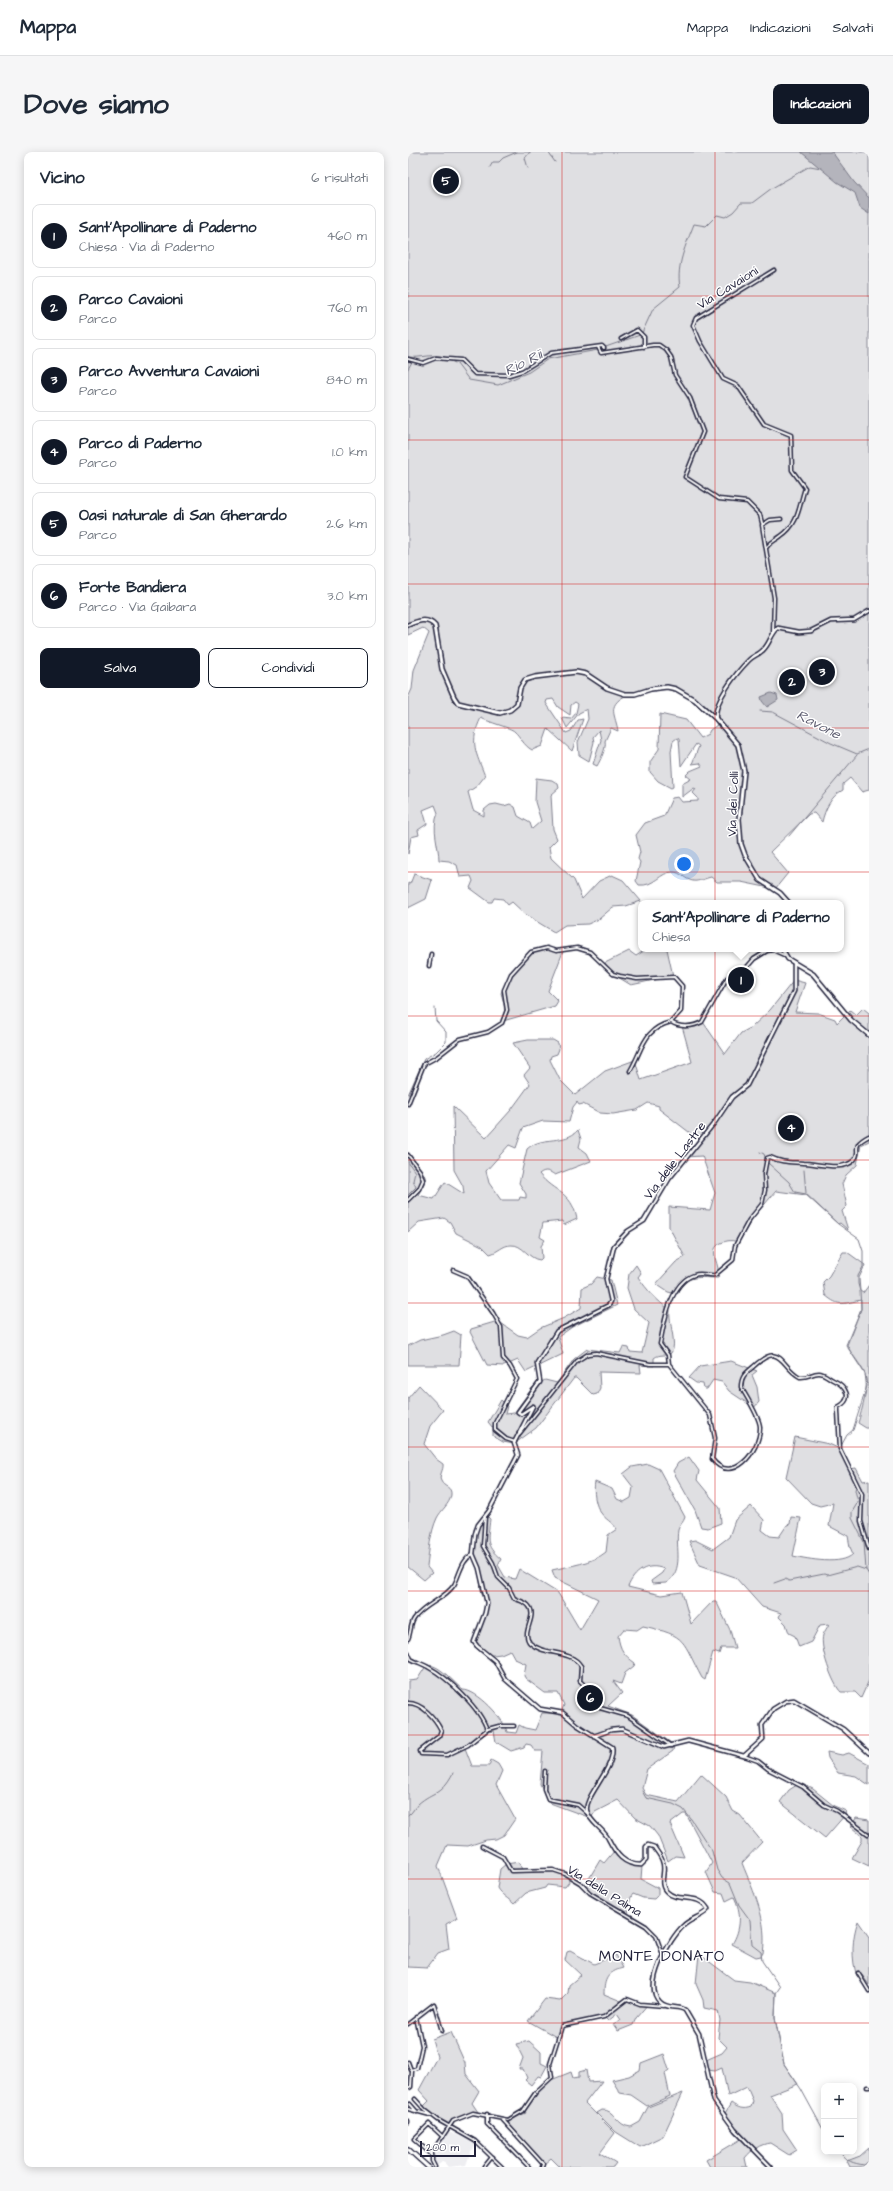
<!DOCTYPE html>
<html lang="it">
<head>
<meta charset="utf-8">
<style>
  :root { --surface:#fff; --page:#f6f6f7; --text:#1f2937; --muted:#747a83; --line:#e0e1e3; --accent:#111827 }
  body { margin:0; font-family:"Architects Daughter",sans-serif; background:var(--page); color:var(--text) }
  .controls { position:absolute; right:12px; bottom:12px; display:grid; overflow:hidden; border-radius:8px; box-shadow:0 2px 10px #0003 }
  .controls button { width:36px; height:36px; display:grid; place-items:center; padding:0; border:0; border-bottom:1px solid var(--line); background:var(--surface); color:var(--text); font:20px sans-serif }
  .scale { position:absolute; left:12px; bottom:10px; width:56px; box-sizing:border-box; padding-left:4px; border:2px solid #22223b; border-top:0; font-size:11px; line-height:14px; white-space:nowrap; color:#22223b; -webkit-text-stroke:3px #fff; paint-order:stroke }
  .you { position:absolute; left:276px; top:712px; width:14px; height:14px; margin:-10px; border:3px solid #fff; border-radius:50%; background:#1a73e8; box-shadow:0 0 0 6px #1a73e833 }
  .badge { display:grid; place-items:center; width:26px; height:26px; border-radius:50%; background:var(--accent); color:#fff; font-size:13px; font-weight:700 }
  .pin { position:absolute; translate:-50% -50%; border:2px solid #fff; box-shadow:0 1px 4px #0006 }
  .popup { position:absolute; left:230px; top:748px; width:206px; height:52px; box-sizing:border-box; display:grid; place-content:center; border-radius:8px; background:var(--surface); filter:drop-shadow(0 1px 3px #0005); font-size:13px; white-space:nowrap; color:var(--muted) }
  .popup b { font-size:15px; color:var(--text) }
  .popup::after { content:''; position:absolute; left:50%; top:100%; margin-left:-8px; border:8px solid transparent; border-top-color:var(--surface) }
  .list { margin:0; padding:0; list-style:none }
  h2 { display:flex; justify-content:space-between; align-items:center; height:52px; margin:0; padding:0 16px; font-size:17px }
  h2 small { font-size:13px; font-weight:400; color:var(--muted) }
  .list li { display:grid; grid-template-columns:26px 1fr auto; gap:12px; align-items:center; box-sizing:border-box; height:64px; margin:0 8px 8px; padding:0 8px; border:1px solid var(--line); border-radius:8px }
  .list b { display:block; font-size:15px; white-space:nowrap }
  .list p { margin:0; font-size:13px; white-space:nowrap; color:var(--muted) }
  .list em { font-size:13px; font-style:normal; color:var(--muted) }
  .actions { display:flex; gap:8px; padding:12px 16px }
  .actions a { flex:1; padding:9px 0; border:1px solid var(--accent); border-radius:8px; text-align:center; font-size:14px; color:var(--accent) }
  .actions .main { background:var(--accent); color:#fff }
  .map { position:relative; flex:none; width:461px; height:2015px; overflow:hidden; border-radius:8px }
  header { display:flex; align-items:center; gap:24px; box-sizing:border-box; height:56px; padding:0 20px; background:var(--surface); border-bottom:1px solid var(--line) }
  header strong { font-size:19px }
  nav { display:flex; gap:22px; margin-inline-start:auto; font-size:14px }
  .intro { display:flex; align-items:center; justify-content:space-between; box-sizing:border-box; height:96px; padding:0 24px }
  h1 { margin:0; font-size:28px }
  .button { padding:10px 18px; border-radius:8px; background:var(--accent); color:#fff; font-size:14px; font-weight:700 }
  main { display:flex; gap:24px; padding:0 24px }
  aside { flex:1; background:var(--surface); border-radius:8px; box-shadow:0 2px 10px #0003 }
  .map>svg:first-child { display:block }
</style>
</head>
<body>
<header>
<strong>Mappa</strong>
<nav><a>Mappa</a><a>Indicazioni</a><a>Salvati</a></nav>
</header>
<div class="intro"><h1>Dove siamo</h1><a class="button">Indicazioni</a></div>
<main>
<aside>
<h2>Vicino<small>6 risultati</small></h2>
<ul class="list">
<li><span class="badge">1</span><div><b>Sant'Apollinare di Paderno</b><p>Chiesa · Via di Paderno</p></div><em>460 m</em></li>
<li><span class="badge">2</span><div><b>Parco Cavaioni</b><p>Parco</p></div><em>760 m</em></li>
<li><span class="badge">3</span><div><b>Parco Avventura Cavaioni</b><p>Parco</p></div><em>840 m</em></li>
<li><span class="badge">4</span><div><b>Parco di Paderno</b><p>Parco</p></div><em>1.0 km</em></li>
<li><span class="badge">5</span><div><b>Oasi naturale di San Gherardo</b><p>Parco</p></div><em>2.6 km</em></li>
<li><span class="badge">6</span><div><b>Forte Bandiera</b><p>Parco · Via Gaibara</p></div><em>3.0 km</em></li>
</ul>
<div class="actions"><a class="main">Salva</a><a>Condividi</a></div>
</aside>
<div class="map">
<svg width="461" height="2015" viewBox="0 0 461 2015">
  <rect width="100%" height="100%" fill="#fff"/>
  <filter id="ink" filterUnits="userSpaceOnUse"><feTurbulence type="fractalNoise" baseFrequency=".025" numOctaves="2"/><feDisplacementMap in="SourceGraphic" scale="8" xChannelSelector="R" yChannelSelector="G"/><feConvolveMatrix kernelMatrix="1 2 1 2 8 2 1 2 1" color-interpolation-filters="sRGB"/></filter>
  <g filter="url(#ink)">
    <!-- built -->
    <path fill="#eeeef1" d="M43,1980L69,1993L63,1999L58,2013L40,2015L35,2009L29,2014L26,2009V1999L39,1981Z"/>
    <!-- green -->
    <path fill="#dfdfe2" stroke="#80808e" d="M0,0H461V638L454,640L442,626L435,632V638C423,644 417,657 414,670L406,661L401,662L362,700L380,721L367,737L333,730H309L303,725C298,726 290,730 285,729C277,728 273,720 265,720C252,720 246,735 231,733L228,729L232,710L230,707L232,700L228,683L237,671L256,664L264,646L270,645L274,650L290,649V646L285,641L288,637L286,636L274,645V632L283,627L278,623L282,619L294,614L292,611L284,612L291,594L288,592L273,614L271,587L269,586L265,589L263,599L265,635L263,636L250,629L242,620V610L251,597L252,562L278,568L292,586L300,582L302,578L309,573C302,557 275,533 257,534C243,534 230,543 217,541C206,540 195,533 185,529L195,536L217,544C198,554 208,564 210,579L203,576L197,589C199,595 192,609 189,614L185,612L193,588L191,578L185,585L186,590L181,609L171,603L170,590L180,567L179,557L171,561L159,576L154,566L163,567L168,561L170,552L167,550L163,553L162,563L150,555L145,547L139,548L138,551L158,581L163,579L170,568L175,567L164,599L140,577L134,594L124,598C115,593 113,585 106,579C103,576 80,570 73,566C61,590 68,601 77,624L69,634L60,640L65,658L76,664V658L82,653L88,652L96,654L102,652L107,655L110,664L122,671L124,677L133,669L127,650L128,626L144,628L150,632L151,636L143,643L145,677L149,687L141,695L143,706L166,728L174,747L191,729L204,723L215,728L233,749L218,754L205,755L191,767L180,772L157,773L146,780L118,763L104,750L100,753L95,747L86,746L84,750H81L62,736L65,729L63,724L52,725L49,713L41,709L31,708C31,694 23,677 30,661L27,653L15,658L19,672L10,678L11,683L3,685L0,702V546L4,537L6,518L21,481L15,476L0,483Z
      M6,722L24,728L18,747L0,756V731L2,732Z
      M139,795L149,798L156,797L140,839L150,849L147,854L95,869C98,859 96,851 93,841L103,820L122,800Z
      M239,797H259L265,824L223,833L200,819L201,817L197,811L221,799L228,804Z
      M386,828L397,831L387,860L410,861L427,867L429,871L442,858L448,863L455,856L461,861V989L453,993L449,1013L438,1023L434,1032L439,1054L434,1059L440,1078L432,1071L430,1072L398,1043L368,1039L345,1066L331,1090C324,1088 320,1088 313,1091C298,1098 314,1114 310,1126C292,1126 278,1121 269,1142L260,1140L248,1132L268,1110L277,1105L261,1075V1055L302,1058L307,1041L294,1004L277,1005L290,987L251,957V954L240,951L229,958L205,962L192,961L175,952L171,953L169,950L165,955L161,970L135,969L115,976L108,996L101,993L78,1019L81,1031L93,1048H111L112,1045L118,1046V1042L111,1031L119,997C134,983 157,993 170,978L173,987L171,995L179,1001L183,1009L147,1023C141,1019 137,1017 131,1022C147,1042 163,1038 169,1067L156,1073L154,1069L135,1071L132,1085L137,1088L133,1094L134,1106L132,1108C120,1107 115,1092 103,1093C95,1093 90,1100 82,1102L74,1094L48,1081L42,1070L36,1066L11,1070L0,1080V1001L16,1022L18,1028L10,1043L26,1047L37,1030L56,1042L55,1034L46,1018L45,954L78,986L103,958L122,932L116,923L122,916L105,891L120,888H145L150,891L151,897L149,902L143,904L142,908L152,928L167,943L197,919L227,908L233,928L284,910L274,874H282L295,870L317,902L333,881L344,875L362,858Z
      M435,1100H439L457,1113L451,1126L452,1139L455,1141L461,1133V1276H458L450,1271C454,1257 461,1236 457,1222C453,1212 444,1204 439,1193L453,1157V1148C436,1151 432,1156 417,1143L415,1130L421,1124Z
      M228,1113L233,1121L230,1125C239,1138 249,1149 262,1158C260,1169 270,1194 263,1201C259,1205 252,1201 246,1206V1214L232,1213L233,1221L191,1220L192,1236L189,1242L185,1243L168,1226H166L128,1276L106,1292L95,1290L85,1284V1276L80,1270L93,1248L99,1254L97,1262L106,1261L124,1236L137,1228L149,1231L166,1207L179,1197L212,1201L215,1195L221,1196L222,1200L234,1201L241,1171L226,1157L219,1136L221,1122Z
      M189,1125L203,1128L209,1153L164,1175L150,1185L155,1202L118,1220L110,1208L96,1214L79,1213L62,1180L63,1177L90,1169L110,1183L119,1185L132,1176L156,1166L173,1156L174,1136L183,1132Z
      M46,1179L53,1183L51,1213H0V1194L12,1188L35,1183Z
      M323,1209L349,1219L344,1223L349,1235L351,1250L344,1258L342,1253L321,1239L314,1230L305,1228L299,1237H296L295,1232L288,1231L281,1226L292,1214Z
      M11,1233L35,1258L22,1274L16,1292L28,1307L35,1312C36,1318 30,1324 33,1329C36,1336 44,1334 43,1343C42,1352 33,1358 29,1366C22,1381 21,1400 19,1415L24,1421L16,1428L0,1415V1246Z
      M387,1285L421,1292L434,1298L442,1317L448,1316L455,1329L461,1328V1528L453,1546L447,1540H433C425,1533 411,1495 415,1483C416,1480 419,1476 421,1472L412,1473L403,1490L391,1495L387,1484L381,1481L378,1472L371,1465L373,1461L354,1455L327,1425L292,1413L281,1389L287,1388L305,1397L321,1385L327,1368L343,1354L356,1368L354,1378L362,1384L371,1385L379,1373L382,1372L383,1365L393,1366L385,1404C400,1407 434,1414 445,1402L442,1395L440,1384L421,1374L425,1351L412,1354L403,1351L378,1325Z
      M281,1305L291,1319L289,1328L312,1356L313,1371L300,1376L293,1375L287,1358L265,1319L270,1311Z
      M240,1312L251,1317L277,1365C276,1370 271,1373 270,1378C267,1396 277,1418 258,1431L244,1432L243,1429L254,1421L256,1417C239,1410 226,1420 220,1435L253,1443L274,1440L283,1472L305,1449H308L322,1478L327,1496H313L311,1502L305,1500L297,1528L294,1526C273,1488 281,1484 235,1474L229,1478L216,1477L210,1484C212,1498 216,1503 227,1511L226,1514L217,1521L213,1532L205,1529L214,1541L200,1554L224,1563L266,1593L265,1599L239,1617L234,1636L238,1643L270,1650L293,1622L318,1645L325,1659L332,1663L354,1690L334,1711C346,1741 360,1768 355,1801L353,1804L348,1805L324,1792C333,1778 334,1760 326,1745L318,1749L315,1741L307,1740L298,1720L304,1711L278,1662H275L262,1672L276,1705L267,1704L260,1709L250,1684L242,1674L227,1666L210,1648L187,1660L183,1666L142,1651L132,1632L135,1599H127L123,1593L118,1592L116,1595L103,1599L88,1590L86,1579L80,1580L57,1596L64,1614H81L83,1608L90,1612L94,1619L88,1633L107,1667L96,1683L88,1687L78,1688L60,1694L39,1693L30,1714L49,1766L38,1772L41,1797L30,1801L19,1816L0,1815V1529L9,1528L18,1514C29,1509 47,1532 55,1538C69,1538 96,1566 99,1580L108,1581L111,1573L117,1576L127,1578L134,1561H153L156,1553L150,1541H137L118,1527L116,1524L118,1512L107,1507L102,1498L93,1502L77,1504L68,1496L66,1491L79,1456L73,1438L71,1418L64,1400L66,1377L73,1366L79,1364L82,1367C80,1387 76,1393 93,1407L90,1413L97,1425L107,1427L111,1417L150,1441L172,1478L190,1447L147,1426L144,1418C161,1414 185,1411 198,1400L200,1383L209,1377C203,1369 198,1368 193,1361C187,1354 185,1338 187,1330L204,1337L209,1347L216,1350L223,1346L225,1335L215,1322L224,1315Z
      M419,1600L434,1603L441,1601L461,1612V1633L448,1624L430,1621L420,1606Z
      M392,1631L405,1637L426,1654L438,1659L437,1663L417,1686L372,1650L381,1638Z
      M448,1666L461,1668V1714L444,1706L454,1689V1684L443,1675Z
      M207,1698C213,1706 223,1713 234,1714L233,1727L250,1736V1743L246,1747L235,1746L225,1742C221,1746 221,1757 220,1763L183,1741L176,1735L192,1708L196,1711Z
      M111,1710L114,1718L148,1717L159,1720L161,1730L157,1735L139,1733L137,1736L118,1741L106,1752C101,1747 92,1742 89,1736L92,1717L98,1712Z
      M450,1769L461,1785V1833L454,1823L449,1824C443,1808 444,1785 450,1769Z
      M162,1799L186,1812L208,1803L215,1816C199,1820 196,1828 196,1842L213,1849L207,1855L219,1847L229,1851H241L228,1866L225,1873L210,1879L205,1872L213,1868L209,1862L200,1869L196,1865L154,1875L150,1886L120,1869L137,1847L152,1849L160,1841L161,1833L173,1823L157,1808L159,1800Z
      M291,1802L326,1828L342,1830L368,1841L367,1866L376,1912L390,1932L362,1943L374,1961L375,1977L389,1998L381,2003L362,1991C353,1992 343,1998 337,2006L339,2015H302L298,2008L335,1986L316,1963L323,1951C330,1956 335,1958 343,1955L345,1949L339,1935L320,1944L314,1916L307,1919L300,1918L298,1908L314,1901L319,1895L310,1886L312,1868L310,1859L296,1856L295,1848L288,1832Z
      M43,1880L57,1911L58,1922L71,1939L64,1951L70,1960L50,1966L38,1974L15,1955L21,1949L11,1938L29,1905L24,1887Z
      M121,1889L133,1900V1911L139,1914L133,1925L130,1924L123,1933L117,1928L119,1926L115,1917H111L115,1906L108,1892Z
      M256,1902L261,1918L257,1921L262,1944L239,1954L223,1943L212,1941L204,1928L221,1924L232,1918L233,1911Z
      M178,1918L180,1930L194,1929L177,1951L207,1981L192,2001L208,2011L205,2015H152L143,2006L136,2012L98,1972L99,1969L118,1961L117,1959L127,1942L136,1933L143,1928L163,1920L165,1926L171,1925V1920Z
      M275,1941L255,1984L232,1995L208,1980L189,1961L194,1958C207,1957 208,1974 223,1975L232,1970L240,1955Z
      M461,1996V2015H442L439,2009L452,2004Z"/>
    <!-- water -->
    <path fill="#b4b4bc" stroke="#7a7a88" d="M393,0H424L446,30L461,46V62L452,56L447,41L429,30Z
      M363,541L369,543L370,548L359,555L354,549L353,545Z"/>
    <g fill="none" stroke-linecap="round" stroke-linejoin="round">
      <!-- stream -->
      <path stroke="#7a7a88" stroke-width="1" d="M140,0L147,10
        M82,15L85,10H91L95,6L109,0
        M120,16L117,6L122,0
        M234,181L245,157L272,135C268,113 278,93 286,72L298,74L309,63L317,65L325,60L333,51H344L364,36L402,14L413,16
        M192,197L232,183
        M0,205C13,207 27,200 39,206
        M41,208L49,212L61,228L90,233L121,220L140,207L190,198
        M0,217L4,210
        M352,559L365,560L423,591L449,602L461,597
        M381,684L449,603
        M0,943L16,907L28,900L38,890V880L28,869L27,856
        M352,1000L356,1002L358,1008
        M0,1010L7,1020L5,1029L8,1035L0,1043
        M360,1011L381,1030L387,1040L398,1042L430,1072L451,1087L455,1099V1115L450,1124V1132L452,1139L453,1157L438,1193L457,1222L459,1234L445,1278L439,1283L433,1294
        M396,1018L398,1041
        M448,1334L447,1338L450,1350L444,1360V1366L456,1390L458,1418L461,1423
        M366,1431L377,1427L381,1429L416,1422L419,1423L449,1415L458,1418
        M234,1639L238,1646L265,1652L275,1657L283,1667L304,1699L309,1718L314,1726L322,1731L331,1753L342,1768L344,1793L353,1800L354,1809L372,1835L368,1841L367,1866L376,1912L393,1937L416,1979
        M0,1664C5,1660 6,1656 10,1652C26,1638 33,1644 45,1621
        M433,2000C439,2010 445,2011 456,2013L461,2009"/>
      <defs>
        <path id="minor" d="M213,187L229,178L236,185V195
          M190,195L193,201L245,193H251L258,198L263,205L267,223L282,246L295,280L277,325L311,347L339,350L352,363L354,371
          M0,207L15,211L28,206L39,207
          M40,207L53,208L67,222L101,223L114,219L143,201L194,194L196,196
          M358,396C363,389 367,389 373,384C391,372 391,354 397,336L384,318L383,283L356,272L330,234L315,227L292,189L285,173L288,166L366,118
          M365,481L366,446L354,373L362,368L373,367
          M21,814L23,802
          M222,919C235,897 235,877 263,870
          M0,952L16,912L29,905L52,887L80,880L94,871L99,858L96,838L103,822L123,800L139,796L148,799L169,796L182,800L205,822L212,824L229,827L266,825L274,834L273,859L263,870C272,876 285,875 294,870L319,826L339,815L346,807L359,799L365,798L376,803
          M0,1003L12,1019L15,1028L11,1037L0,1048
          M45,1118L59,1124L85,1161L93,1175L95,1206L102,1214L109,1227L87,1271V1278L98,1287L107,1290
          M261,1212L302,1263L307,1286L304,1307C324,1334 352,1299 352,1276C353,1267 338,1244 333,1235C333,1224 338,1221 345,1215C374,1188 372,1215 392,1225C399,1226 404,1221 411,1221C416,1221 421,1226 425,1228C438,1234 446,1247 430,1255V1259L432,1297L454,1342L453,1369L461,1397
          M261,1212L260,1203L252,1192C256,1170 262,1131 286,1123C293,1120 300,1124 307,1123L325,1108L327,1094L341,1068L354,1052L357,1038L356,1022L359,1006L362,1005C374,1011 383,1010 395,1011C409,1011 435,1020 446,1008C455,998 440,995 461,984
          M112,1281L169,1209L180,1202L188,1201L242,1212H261
          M77,1365L75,1394L85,1411L90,1425L101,1436L106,1446C111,1449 116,1449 120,1453C131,1464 112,1480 122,1491C136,1504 162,1497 173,1514L172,1529L185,1541L192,1556L220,1564L263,1594
          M0,1487C3,1481 2,1473 6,1467C16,1452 36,1448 46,1433C52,1423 53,1408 65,1402
          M0,1500L3,1507C8,1510 15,1512 20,1515C39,1525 73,1557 79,1578
          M0,1551C14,1551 27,1566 33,1578L31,1584L12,1599L13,1602L39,1603L60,1593L80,1577L91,1574H106
          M336,1604L350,1609L360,1617L395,1635L416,1653L429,1659L460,1682
          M137,1619L136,1637L140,1647L170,1653L179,1661
          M74,1694L95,1705L103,1719L145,1718L157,1722L172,1731L182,1741L238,1774L248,1784L255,1803
          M450,1821L461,1839
          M0,1872L26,1852L34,1879
          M0,1910L3,1918L9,1916L14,1894L8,1865
          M459,1935H461
          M0,1937L3,1935L4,1919
          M7,1947L17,1958L30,1968L67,1989L94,2015
          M2,1952L9,1960
          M0,1957L22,1963
          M79,1962V1972L121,2015
          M94,1967L135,2012L134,2015
          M0,1970V1969
          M24,2003L6,1987L21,1972L35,1985
          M27,2015L24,2009V2000L45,1969L65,1961L100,1968L115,1959L128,1940L144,1925L142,1912L154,1874L196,1865L219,1847L232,1852L256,1854
          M76,2015L84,2005"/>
        <path id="tertiary" d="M308,567C305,550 329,520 341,508C345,504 352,502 356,497C362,491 363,482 370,476L391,480L403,479L423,469L446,468L461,459
          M186,1584L203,1578L214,1577L256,1595L280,1589L336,1604L355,1587L354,1573L365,1557L378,1549L386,1548L435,1577L461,1601
          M363,2015L327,1978L306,1949L291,1882L277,1858C269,1853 260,1858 252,1850C234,1833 261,1788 275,1774C281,1767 298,1763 300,1757C290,1740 270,1751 259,1740C250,1732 258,1721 255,1711C254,1705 249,1700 246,1695L240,1693L238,1695V1708L233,1713C216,1713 208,1702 201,1688C196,1677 182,1671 179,1659C175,1645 208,1616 204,1595L169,1573L155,1561L132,1557L97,1527L87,1509L69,1494L66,1490L77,1461L79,1451L71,1416L65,1402L67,1382L70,1373L81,1359L110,1303L106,1291L125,1254L113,1262L110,1260L132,1230L129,1211L149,1179L201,1153L203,1149L198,1127L206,1094L220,1079L236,1069L261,1027L307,970L324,945L339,933L386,839V811"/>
        <path id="secondary" d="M0,473C9,469 19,465 27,474L34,517L46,545L50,551L92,561L102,558L109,552L112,536L117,528L127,525L168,520L178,522L199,536L217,542H227L243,537L259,535L268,537L287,548L308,567L330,593L336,619L331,667L333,692L337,703L352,728L372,741L381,751
          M374,797L380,807L405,822L443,868L461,883"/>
        <path id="primary" d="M0,1997L20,2015"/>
      </defs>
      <!-- minor casing -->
      <use href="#minor" stroke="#22223b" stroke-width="5"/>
      <!-- tertiary casing -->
      <use href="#tertiary" stroke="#22223b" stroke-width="5.5"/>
      <!-- secondary casing -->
      <use href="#secondary" stroke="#22223b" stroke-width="6"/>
      <!-- primary casing -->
      <use href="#primary" stroke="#22223b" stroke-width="6"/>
      <!-- minor -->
      <use href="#minor" stroke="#fff" stroke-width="2"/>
      <!-- tertiary -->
      <use href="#tertiary" stroke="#fff" stroke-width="2.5"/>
      <!-- secondary -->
      <use href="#secondary" stroke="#fff" stroke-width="3"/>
      <!-- primary -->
      <use href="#primary" stroke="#fff" stroke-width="3.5"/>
    </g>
  </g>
  <!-- grid -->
  <path fill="none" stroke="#d62828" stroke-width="1" stroke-opacity="0.55" d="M154,0V2015M307,0V2015M0,144H461M0,288H461M0,432H461M0,576H461M0,720H461M0,864H461M0,1008H461M0,1151H461M0,1295H461M0,1439H461M0,1583H461M0,1727H461M0,1871H461"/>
  <g text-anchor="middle" stroke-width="3" stroke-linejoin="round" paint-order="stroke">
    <!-- street labels -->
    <g font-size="13" fill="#22223b" stroke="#fff">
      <text transform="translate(319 135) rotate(-32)" y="5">Via Cavaioni</text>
      <text transform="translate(324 652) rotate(-88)" y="5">Via dei Colli</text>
      <text transform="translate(266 1008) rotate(-53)" y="5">Via delle Lastre</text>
      <text transform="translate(197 1738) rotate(32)" y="5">Via della Palma</text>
    </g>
    <!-- water labels -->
    <g font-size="14" font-style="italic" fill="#5c5c6f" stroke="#fff">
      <text transform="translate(115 210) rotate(-27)" y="5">Rio Rii</text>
      <text transform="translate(411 572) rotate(27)" y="5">Ravone</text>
    </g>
    <!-- quarter labels -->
    <g font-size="15" letter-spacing="1" fill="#22223b" stroke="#fff">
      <text x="254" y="1809">MONTE DONATO</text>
    </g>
  </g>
</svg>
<div class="controls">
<button>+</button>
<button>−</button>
</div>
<div class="scale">200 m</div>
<div class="you"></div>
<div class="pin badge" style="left:333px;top:828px">1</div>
<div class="popup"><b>Sant'Apollinare di Paderno</b>Chiesa</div>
<div class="pin badge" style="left:384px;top:530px">2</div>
<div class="pin badge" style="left:414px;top:520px">3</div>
<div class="pin badge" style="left:383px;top:976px">4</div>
<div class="pin badge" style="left:38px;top:29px">5</div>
<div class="pin badge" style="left:182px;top:1546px">6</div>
</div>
</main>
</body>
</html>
